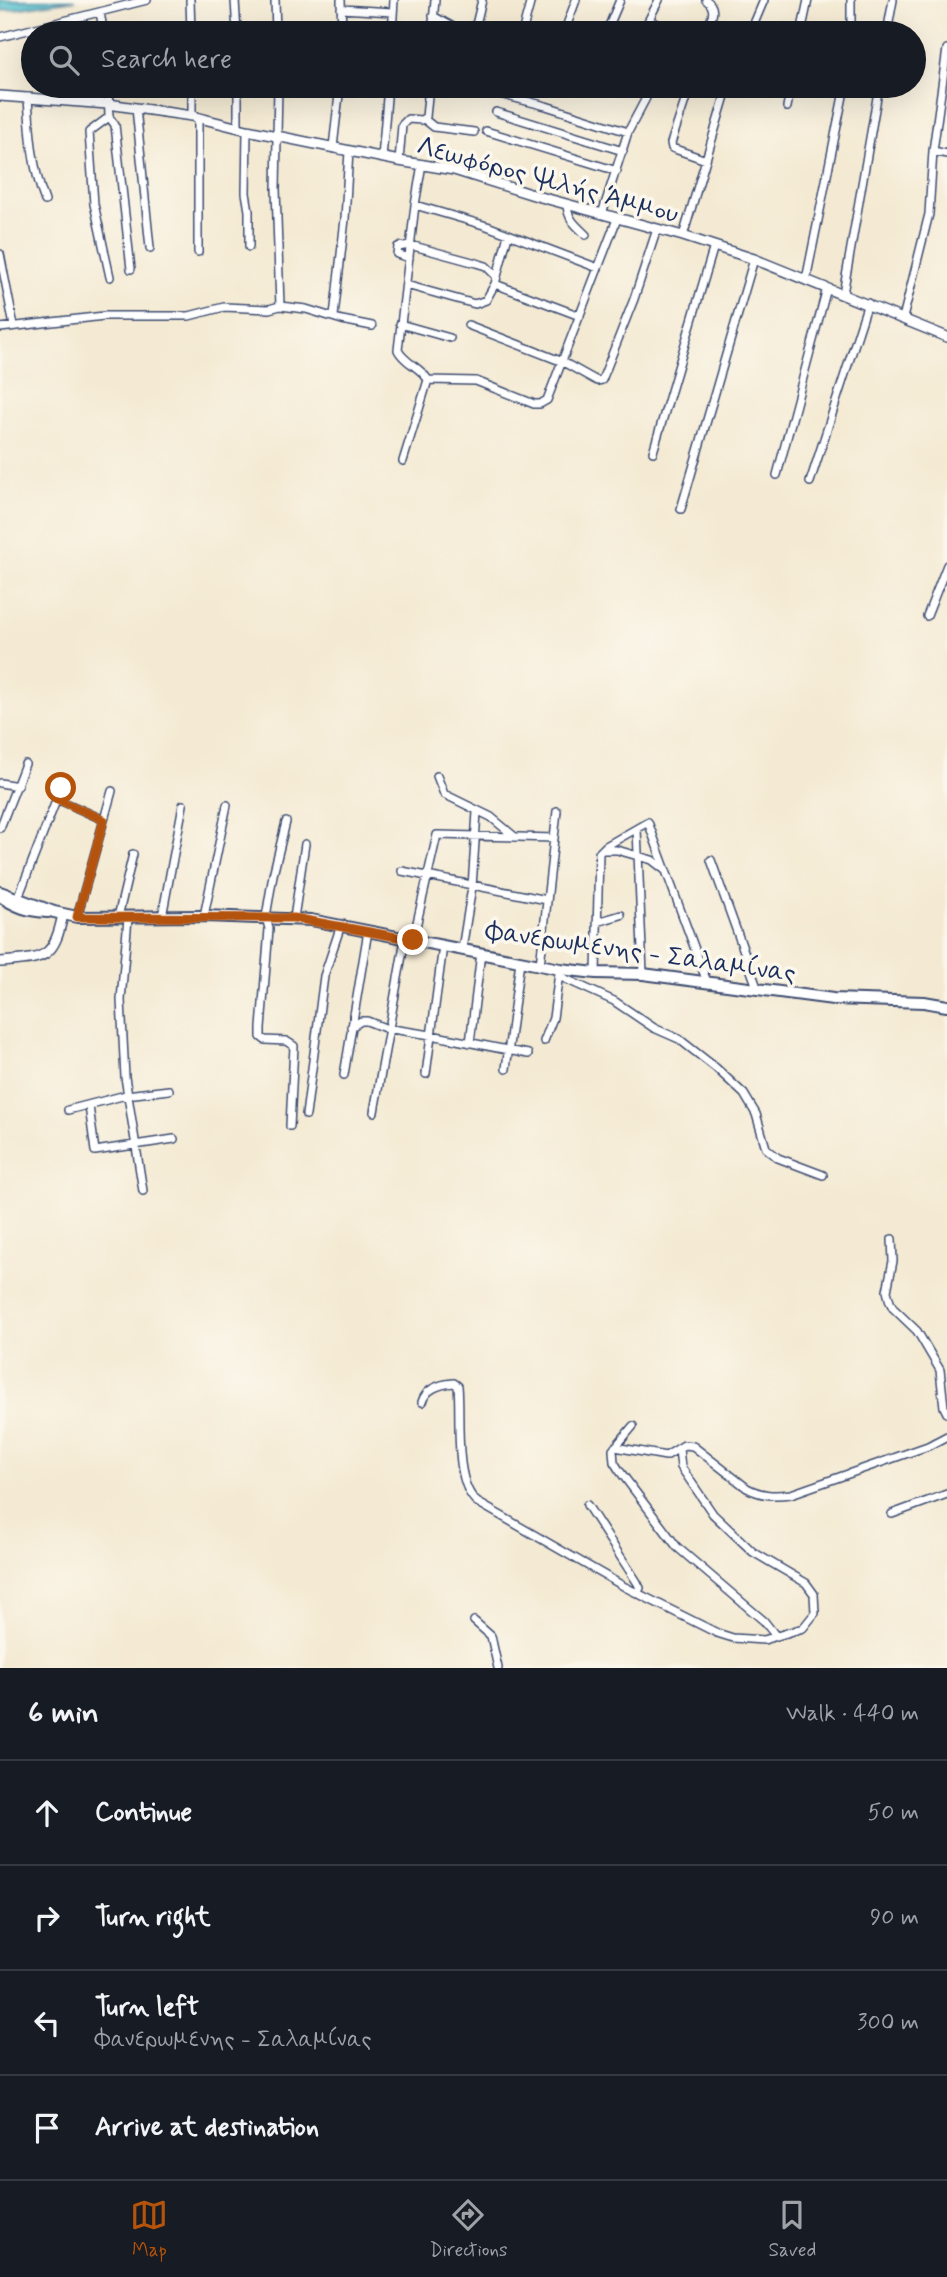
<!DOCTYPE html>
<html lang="en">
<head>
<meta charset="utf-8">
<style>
  :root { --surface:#171b24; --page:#242831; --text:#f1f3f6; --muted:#9ea1a6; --line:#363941; --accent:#b45309 }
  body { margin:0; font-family:Mynerve,sans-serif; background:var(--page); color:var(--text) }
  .stop { position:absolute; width:21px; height:21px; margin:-16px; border:5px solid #b45309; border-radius:50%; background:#fff }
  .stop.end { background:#b45309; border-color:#fff; box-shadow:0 2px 7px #0008 }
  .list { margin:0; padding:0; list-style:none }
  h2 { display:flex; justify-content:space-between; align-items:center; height:91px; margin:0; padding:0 28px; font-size:30px }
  h2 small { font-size:23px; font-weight:400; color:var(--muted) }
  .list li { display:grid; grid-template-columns:46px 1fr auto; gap:21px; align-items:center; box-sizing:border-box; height:105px; padding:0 28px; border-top:2px solid var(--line) }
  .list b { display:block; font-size:26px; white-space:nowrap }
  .list p { margin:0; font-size:23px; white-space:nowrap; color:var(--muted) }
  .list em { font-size:23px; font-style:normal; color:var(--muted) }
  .icon { flex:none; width:38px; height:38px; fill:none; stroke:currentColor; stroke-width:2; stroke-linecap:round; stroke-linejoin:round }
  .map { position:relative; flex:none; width:947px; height:1668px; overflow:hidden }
  .search { position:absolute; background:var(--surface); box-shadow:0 7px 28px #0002; left:21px; right:21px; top:21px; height:77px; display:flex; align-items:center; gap:18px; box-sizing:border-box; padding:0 24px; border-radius:38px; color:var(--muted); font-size:26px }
  .sheet { height:511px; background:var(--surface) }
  nav { display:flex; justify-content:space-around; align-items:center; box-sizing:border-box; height:98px; border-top:2px solid var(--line); background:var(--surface); font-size:19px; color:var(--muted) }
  nav a { display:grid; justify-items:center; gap:4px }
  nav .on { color:var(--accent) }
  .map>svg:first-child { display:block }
</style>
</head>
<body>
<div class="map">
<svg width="947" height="1668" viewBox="0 0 947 1668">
  <rect width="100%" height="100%" fill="#fbf7ec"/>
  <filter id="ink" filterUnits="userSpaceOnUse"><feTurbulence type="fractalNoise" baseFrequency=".0143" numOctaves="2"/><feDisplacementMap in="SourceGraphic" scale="14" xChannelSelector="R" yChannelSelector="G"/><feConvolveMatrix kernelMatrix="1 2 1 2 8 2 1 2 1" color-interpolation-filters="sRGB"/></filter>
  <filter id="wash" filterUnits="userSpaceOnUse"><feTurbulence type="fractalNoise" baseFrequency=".00686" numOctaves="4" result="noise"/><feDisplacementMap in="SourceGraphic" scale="28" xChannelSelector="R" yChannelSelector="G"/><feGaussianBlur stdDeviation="1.57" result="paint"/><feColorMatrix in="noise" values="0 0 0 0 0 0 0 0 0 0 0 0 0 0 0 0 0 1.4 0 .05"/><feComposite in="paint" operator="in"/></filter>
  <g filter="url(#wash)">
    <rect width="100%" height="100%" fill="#f4ead3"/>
    <!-- water -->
    <path fill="#54c0cd" stroke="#387896" stroke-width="2" d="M0,0H75L0,11Z"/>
  </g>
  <g filter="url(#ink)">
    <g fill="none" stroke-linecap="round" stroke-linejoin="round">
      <defs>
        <path id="minor" d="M190,0L191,33
          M235,0L237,33
          M275,0L276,33
          M341,0L342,33
          M341,9L393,12
          M100,13L104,33
          M433,16L464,33
          M649,20L677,33
          M392,33L394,0
          M432,33L435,0
          M474,33L482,0
          M522,33L531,0
          M564,33L576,0
          M606,33L620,0
          M642,33L659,0
          M705,33C710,21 719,9 706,0
          M750,33L764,0
          M801,33L808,0
          M851,33V0
          M887,33L893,0
          M0,37L147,0
          M108,86L109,117L89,132L94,204L110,277
          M192,86V116
          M278,86L276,189L280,306
          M469,86L546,106L628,132
          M690,86L671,143L672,148L706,160
          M28,97C30,132 32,168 45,201
          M787,107L791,86
          M136,108L150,248
          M496,112L623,151
          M109,117L115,125L131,269
          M198,117V252
          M424,119L434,127L474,132
          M238,128V86
          M247,130L246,193L249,211V247
          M486,131L617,171
          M333,147L340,86
          M933,151L947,154
          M382,158L388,86
          M399,161L402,125L408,119L421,120L426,117L429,86
          M415,205L487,226L598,268
          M567,205C568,220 576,225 586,235
          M602,214L628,132L646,98L643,91L632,86
          M683,236L728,86
          M0,254L14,326
          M409,258L397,254L398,247L410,245L476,263L486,266L496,276
          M806,280L845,86
          M495,284L580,316
          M406,285L475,304L486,300L495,284L508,235
          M843,294L879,86
          M334,316L345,219L349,151
          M903,318L929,214L933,151L947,49
          M400,324L450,338
          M468,325L563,362L597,381L602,380L634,299L657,229
          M0,328L104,316H189L224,307L269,309L280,306L306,309L342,320L372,326
          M428,380L476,381L534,404H540L547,400L617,219
          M653,452L714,246
          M403,461L428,380C421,367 404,363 398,350L415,205L422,164
          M777,475L827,288
          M810,482L868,303
          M681,509L754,259
          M927,616L947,565
          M437,776L444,794L491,817L515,837
          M0,783L18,786
          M57,799L104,820
          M286,822L273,875L266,917L269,929L261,1028V1037L265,1040L286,1041L294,1046L290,1126
          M0,828L25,764
          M637,829L643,974
          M602,850H617L652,860L665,870
          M711,860L758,990
          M402,871L547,900
          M18,898L61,788
          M204,916L227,805
          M77,917L112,791
          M118,917L133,854
          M162,917L183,805
          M128,918L121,1000L125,1077L143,1191
          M294,918L305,844
          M597,922L621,915
          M413,940L437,835L554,838
          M462,949L472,887L477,812
          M540,965L557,811
          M596,973L599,853L606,846L648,822L707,982
          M559,976L614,1001L654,1028L679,1039L716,1068L744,1094L756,1114L766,1148L778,1158L823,1175
          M351,1027L361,1021H367L385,1028L431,1035L528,1054
          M544,1041L553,1018L559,973
          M470,1043L481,953
          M506,1069L520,961
          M426,1074L443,946
          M344,1075L368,931
          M89,1106L95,1151L174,1139
          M68,1110L126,1095L169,1090
          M374,1112L405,939
          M306,1115L324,976L341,925
          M892,1239L893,1261L887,1291L890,1302L893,1308L917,1331L940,1370L944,1407L947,1413
          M422,1402C426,1389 440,1384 454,1383L458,1386C461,1416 453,1482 477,1502L625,1587L717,1633L733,1638L764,1640L803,1628L815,1613L814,1594L806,1583L753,1552L713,1514L681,1467L679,1449
          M633,1426L613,1450L614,1462L619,1470L677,1547L764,1621L775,1635
          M615,1447L666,1456L684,1445L693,1446L747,1488C762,1496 774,1496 791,1494L928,1446L947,1436
          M587,1505L637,1582L640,1588L637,1593
          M892,1514L947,1494
          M474,1621L491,1636L498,1668"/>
        <path id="tertiary" d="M0,96L108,104L192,116L247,130L399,161L454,170L537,196L683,236L754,259L947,337
          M0,962C43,958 54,961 63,914"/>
        <path id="secondary" d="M0,892L54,912L77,917L204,916L311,920L560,969L596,973L643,974L833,999L924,1002L947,1006
          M0,896C16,907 28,911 48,912"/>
      </defs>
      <!-- minor casing -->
      <use href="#minor" stroke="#3c4b70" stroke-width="10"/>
      <!-- tertiary casing -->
      <use href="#tertiary" stroke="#3c4b70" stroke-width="12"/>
      <!-- secondary casing -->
      <use href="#secondary" stroke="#3c4b70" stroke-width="14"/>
      <!-- minor -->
      <use href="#minor" stroke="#fff" stroke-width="7"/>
      <!-- tertiary -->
      <use href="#tertiary" stroke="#fff" stroke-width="9"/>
      <!-- secondary -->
      <use href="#secondary" stroke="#fff" stroke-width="10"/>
    </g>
  </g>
  <g fill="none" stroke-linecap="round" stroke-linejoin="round" filter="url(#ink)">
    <!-- route -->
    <path stroke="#b45309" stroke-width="9" d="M61,788L57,799L104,820L77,917L294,918L413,940"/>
  </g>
  <g text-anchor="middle" stroke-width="7" stroke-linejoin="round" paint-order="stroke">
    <!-- street labels -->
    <g font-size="26" fill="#1b2f5e" stroke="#fbf7ec">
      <text transform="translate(548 179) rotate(15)" y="9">Λεωφόρος Ψιλής Άμμου</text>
      <text transform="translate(641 951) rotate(8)" y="9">Φανερωμενης - Σαλαμίνας</text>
    </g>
  </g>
</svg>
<div class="stop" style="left:61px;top:788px"></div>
<div class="stop end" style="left:413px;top:940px"></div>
<div class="search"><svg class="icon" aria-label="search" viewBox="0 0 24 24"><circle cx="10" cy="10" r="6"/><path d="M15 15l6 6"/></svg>Search here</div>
</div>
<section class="sheet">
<h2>6 min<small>Walk · 440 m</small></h2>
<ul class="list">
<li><svg class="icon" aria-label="ahead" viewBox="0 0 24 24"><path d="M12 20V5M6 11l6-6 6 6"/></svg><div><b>Continue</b></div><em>50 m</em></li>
<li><svg class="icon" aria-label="right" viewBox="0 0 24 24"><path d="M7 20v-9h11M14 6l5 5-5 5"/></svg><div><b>Turn right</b></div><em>90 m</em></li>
<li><svg class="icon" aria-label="left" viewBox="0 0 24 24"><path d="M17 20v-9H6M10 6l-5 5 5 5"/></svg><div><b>Turn left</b><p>Φανερωμενης - Σαλαμίνας</p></div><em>300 m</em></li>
<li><svg class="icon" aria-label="arrive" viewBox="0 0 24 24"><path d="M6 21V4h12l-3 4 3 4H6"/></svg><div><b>Arrive at destination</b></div></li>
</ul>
</section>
<nav>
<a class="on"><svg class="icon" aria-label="map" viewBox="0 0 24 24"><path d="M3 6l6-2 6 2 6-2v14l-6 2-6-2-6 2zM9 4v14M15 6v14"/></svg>Map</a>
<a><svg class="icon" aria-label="directions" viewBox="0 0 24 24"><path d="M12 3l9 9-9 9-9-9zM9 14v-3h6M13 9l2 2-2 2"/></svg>Directions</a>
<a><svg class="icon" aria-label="saved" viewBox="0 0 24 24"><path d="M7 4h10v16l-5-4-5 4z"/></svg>Saved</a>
</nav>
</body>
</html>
